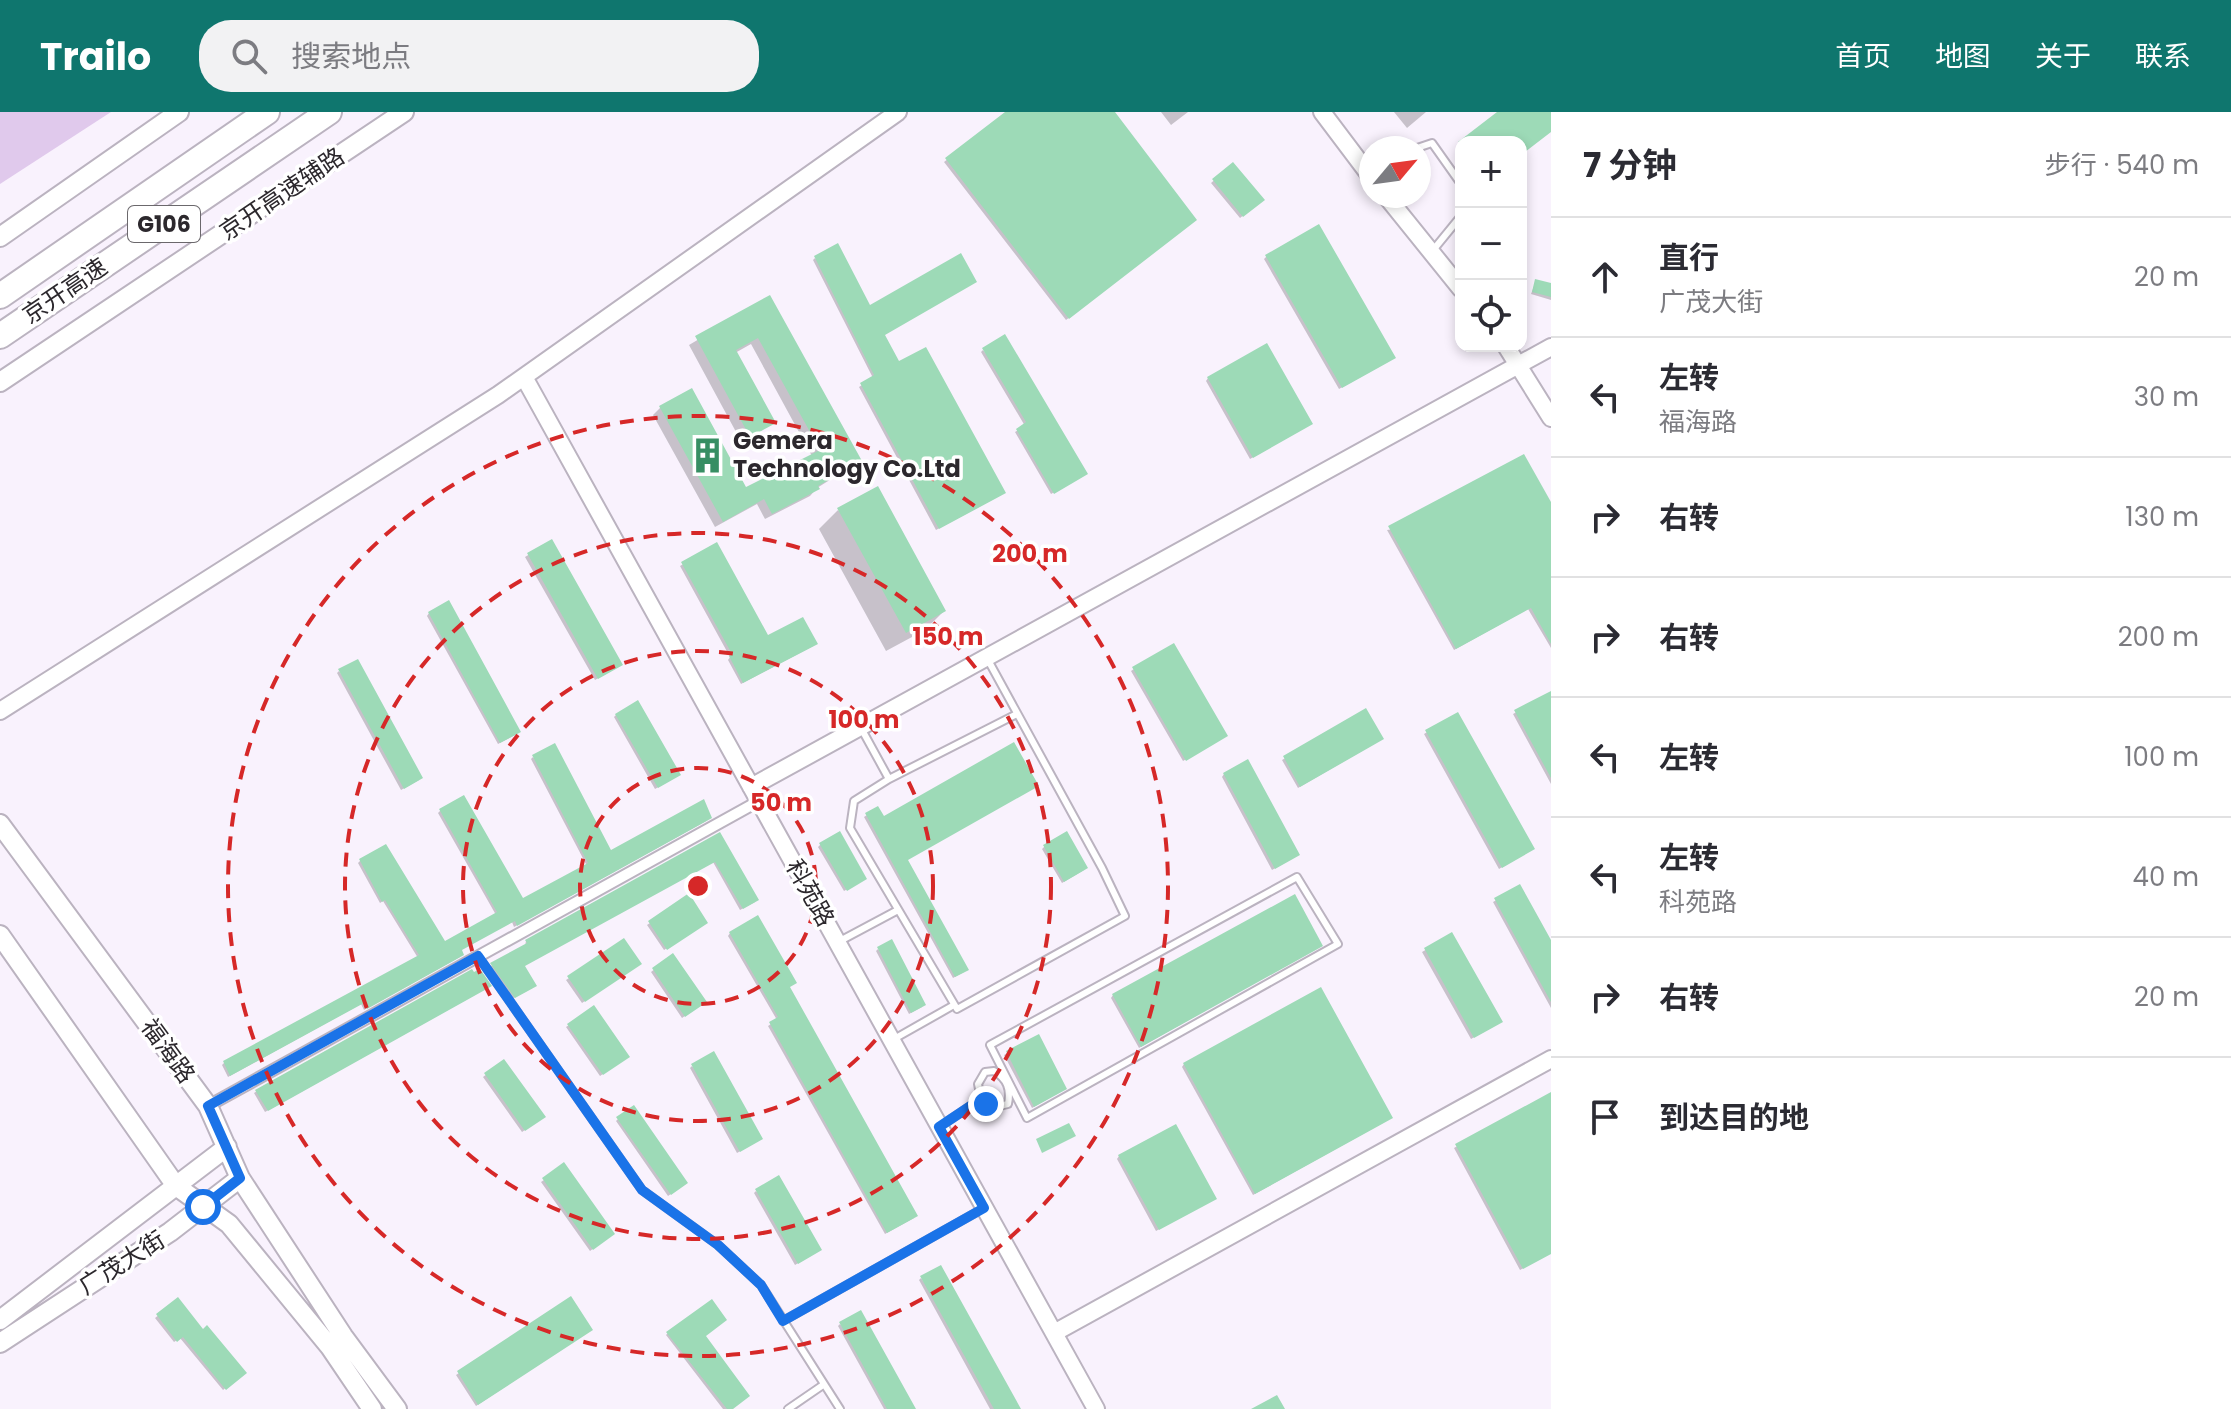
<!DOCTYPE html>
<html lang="zh">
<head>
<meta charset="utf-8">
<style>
  :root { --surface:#fff; --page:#f2f2f3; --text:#2b2b33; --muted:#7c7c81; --line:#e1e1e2; --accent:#0f766e }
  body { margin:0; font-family:Poppins,"Noto Sans SC",sans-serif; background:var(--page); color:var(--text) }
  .controls { position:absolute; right:24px; top:24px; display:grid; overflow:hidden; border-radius:16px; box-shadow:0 4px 12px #0003 }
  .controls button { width:72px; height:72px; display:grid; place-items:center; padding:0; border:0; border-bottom:2px solid var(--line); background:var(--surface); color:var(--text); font:40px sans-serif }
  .compass { position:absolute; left:1359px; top:24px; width:72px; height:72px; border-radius:50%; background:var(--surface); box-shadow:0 4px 12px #0003; rotate:61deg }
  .stop { position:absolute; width:24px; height:24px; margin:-18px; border:6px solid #1a73e8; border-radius:50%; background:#fff }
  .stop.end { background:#1a73e8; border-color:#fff; box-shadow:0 2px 8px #0008 }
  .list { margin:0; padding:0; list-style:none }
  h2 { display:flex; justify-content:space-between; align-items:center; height:104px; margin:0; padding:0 32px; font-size:34px }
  h2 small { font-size:26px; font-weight:400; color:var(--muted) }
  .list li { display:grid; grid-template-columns:52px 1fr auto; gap:24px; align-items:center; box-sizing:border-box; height:120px; padding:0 32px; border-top:2px solid var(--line) }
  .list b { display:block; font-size:30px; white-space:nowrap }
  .list p { margin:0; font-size:26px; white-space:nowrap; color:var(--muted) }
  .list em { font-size:26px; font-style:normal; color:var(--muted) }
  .icon { flex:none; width:44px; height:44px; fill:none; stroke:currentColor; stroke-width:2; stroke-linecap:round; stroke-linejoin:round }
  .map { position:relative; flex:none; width:1551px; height:1297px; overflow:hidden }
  header { display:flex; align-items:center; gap:48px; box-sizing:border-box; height:112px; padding:0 40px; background:var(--accent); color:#fff }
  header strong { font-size:38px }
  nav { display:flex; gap:44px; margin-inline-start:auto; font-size:28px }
  .search { width:560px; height:72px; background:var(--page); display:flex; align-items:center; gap:20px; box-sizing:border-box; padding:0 28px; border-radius:32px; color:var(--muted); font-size:30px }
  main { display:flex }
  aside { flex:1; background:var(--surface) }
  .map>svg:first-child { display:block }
</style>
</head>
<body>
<header>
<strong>Trailo</strong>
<div class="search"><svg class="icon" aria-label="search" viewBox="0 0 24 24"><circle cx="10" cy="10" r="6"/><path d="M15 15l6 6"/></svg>搜索地点</div>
<nav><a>首页</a><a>地图</a><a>关于</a><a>联系</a></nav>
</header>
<main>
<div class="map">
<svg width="1551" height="1297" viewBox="0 0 1551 1297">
  <rect width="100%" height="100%" fill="#f9f2fd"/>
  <!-- green -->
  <path fill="#e0c9ec" d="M0,0H111L0,72Z"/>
  <!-- shadow -->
  <path fill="#0003" d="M1008,0H1112L1193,110L1066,208L944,50Z
    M1161,0H1188L1171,13Z
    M1394,0H1426L1407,16Z
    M1233,52L1262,88L1240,106L1211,71Z
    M1267,144L1391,248L1339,277L1264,147Z
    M815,146L883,223L898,252L1001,383L936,418L859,275L873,266L813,148Z
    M1536,169L1551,173V188L1531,182Z
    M770,185L860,349L817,376L810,384L765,407L757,392L715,415L653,303L661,295L745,378L812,344L751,232L735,241L773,311L742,331L689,233Z
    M983,238L1083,364L1051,382L1015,320L1025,314L981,240Z
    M1208,266L1308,314L1250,347L1206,269Z
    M1551,394V536L1528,497L1454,538L1387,418Z
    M838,398L944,499L925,518L886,539L819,417Z
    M551,429L618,555L595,568L525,445Z
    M716,433L768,526L813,534L741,572L728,548L730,545L680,454Z
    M429,501L517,622L498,632L427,504Z
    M1134,557L1223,626L1183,649L1131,559Z
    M339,559L419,668L401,678L337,561Z
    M1551,581V672L1513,602Z
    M1366,599L1379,629L1298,676L1282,648Z
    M1457,602L1530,739L1499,757L1424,622Z
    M616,603L676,665L655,677L614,605Z
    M533,645L610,741L708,708L514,815L512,810L460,838V845L364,898L361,892L228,965L222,953L224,951L418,846L383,789L380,791L358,751L360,749L385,735L444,831L496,803L438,701L440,699L464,685L522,789L587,754L531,647Z
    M1224,662L1295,745L1272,758L1222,665Z
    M867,703L883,706L964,860L953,866L864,705Z
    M719,722L755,790L740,798L713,750L523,854L532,876L512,887L489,855L525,834L526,829Z
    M821,732L862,769L844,779L818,735Z
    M1045,734L1084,758L1062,771L1042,737Z
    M1519,775L1551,832V896L1493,790Z
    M650,811L703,813L664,838L647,813Z
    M730,821L788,875L914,1106L885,1122L768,914L777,908L728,824Z
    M1451,823L1498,912L1471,927L1422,840Z
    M1318,835L1139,936L1111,886L1113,883Z
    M878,837L922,895L909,902L876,839Z
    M672,844L702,892L682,906L651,860Z
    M637,854L582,891L566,868L569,866Z
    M487,876L265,1000L254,981L257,979Z
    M569,913L625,947L600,964L566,915Z
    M1038,924L1062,979L1032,996L1004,943Z
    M504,949L541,1007L522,1020L483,965Z
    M1184,952L1388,1008L1253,1083L1182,955Z
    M692,954L758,1029L737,1041L690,956Z
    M1548,983L1551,1141L1520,1158L1454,1036Z
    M618,1007L684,1073L668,1084L616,1009Z
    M1119,1044L1212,1088L1156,1119L1117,1047Z
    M544,1068L610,1124L590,1139L541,1070Z
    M756,1079L817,1140L795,1153L754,1081Z
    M921,1166L1019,1297H990L919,1168Z
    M570,1187L588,1220L476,1294L456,1263Z
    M178,1188L202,1220L244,1261L223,1278L180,1226L174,1230L155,1206Z
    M840,1212L913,1297H884L838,1214Z
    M668,1221L731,1297H723L666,1223Z"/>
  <!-- building -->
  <path fill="#9ddab7" d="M1005,0H1115L1197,108L1069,207L945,46Z
    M1497,0H1551V20L1521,43V30H1458Z
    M1233,50L1265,88L1243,105L1212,67Z
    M1319,112L1396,246L1342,276L1265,143Z
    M838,131L870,193L961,141L977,170L885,223L899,249L926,235L1006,381L939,417L860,271L874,263L814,144Z
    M1535,167L1551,171V185L1532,180Z
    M770,183L862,349L818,374L820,377L772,402L764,387L723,410L659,294L692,276L746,375L820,338L758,226L736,238L776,311L750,325L695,224Z
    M1005,222L1088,362L1054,382L1016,317L1026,310L982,236Z
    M1267,231L1313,312L1253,346L1207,265Z
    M1524,342L1551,390V532L1531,496L1456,537L1388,414Z
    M878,374L946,499L906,521L837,396Z
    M552,427L623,553L598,567L527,441Z
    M717,430L768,523L803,505L818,532L743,571L729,544L732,542L681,450Z
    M449,488L521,620L500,631L428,500Z
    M1174,531L1228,624L1186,649L1132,555Z
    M358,547L423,666L404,677L338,557Z
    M1551,579V666L1514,598Z
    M638,588L681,663L658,676L615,602Z
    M1366,596L1384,627L1300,675L1283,644Z
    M1458,600L1535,737L1502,756L1425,618Z
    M1014,630L1039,674L908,748L969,858L955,865L865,701L878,694L884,704Z
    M555,631L611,738L704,687L712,706L517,814L515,809L462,838L464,843L367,897L364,891L230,964L223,949L419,843L385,788L382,790L359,747L386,732L445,829L497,800L439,697L464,683L523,786L588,751L532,643Z
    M1248,647L1300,743L1275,757L1223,661Z
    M840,719L867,767L847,779L819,731Z
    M1067,719L1088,756L1064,770L1043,733Z
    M720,720L759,788L743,797L715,750L525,854L537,874L515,886L490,851L527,831L525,828Z
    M1520,772L1551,828V890L1494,786Z
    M689,781L708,811L667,838L648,809Z
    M1295,782L1323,834L1141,935L1112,882Z
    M758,803L797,871L790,875L918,1104L887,1121L769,910L778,905L729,820Z
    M1452,820L1503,910L1474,926L1424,836Z
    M624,826L642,852L585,890L567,864Z
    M892,827L926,893L911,901L877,835Z
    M673,841L707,890L685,905L652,856Z
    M472,857L474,860L480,857L492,874L268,999L255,978Z
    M1321,875L1393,1006L1255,1082L1183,951Z
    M594,893L630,945L603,963L567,912Z
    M1039,922L1067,977L1034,995L1006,939Z
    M714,939L763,1027L740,1040L691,952Z
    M504,947L546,1005L525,1019L484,961Z
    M1551,980V1142L1523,1157L1455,1032Z
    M634,993L688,1071L671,1083L616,1005Z
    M1069,1011L1076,1024L1042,1041L1036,1027Z
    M1176,1012L1217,1087L1159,1118L1118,1043Z
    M564,1050L615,1122L593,1138L542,1066Z
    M779,1063L822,1138L798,1152L755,1077Z
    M941,1153L1021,1297H994L920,1164Z
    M571,1184L593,1218L478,1293L457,1259Z
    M178,1185L203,1217L207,1213L247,1261L226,1278L183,1225L177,1230L156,1202Z
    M712,1187L727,1208L706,1224L750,1284L733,1297H727L666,1220Z
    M861,1198L916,1297H887L839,1210Z
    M1277,1283L1285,1297H1251Z"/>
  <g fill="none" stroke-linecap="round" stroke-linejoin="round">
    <defs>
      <path id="service" d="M1417,36L1432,31L1461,72
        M1434,137L1461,104
        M861,616L889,667L854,689L850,716L957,897L1125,804L1102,756L988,548
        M889,667L1017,602
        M1297,765L1338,832L1027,1006L990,933Z
        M838,830L898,798
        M478,844L642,1078L718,1133L761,1173L840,1297
        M894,927L954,893
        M994,959C1007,967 1011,977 1008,992L991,996L981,987L978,972L985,960Z
        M942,1013L981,987
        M783,1209L984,1096
        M788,1297L823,1273"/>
      <path id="pedestrian" d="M208,994L759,689"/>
      <path id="tertiary" d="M1322,0L1371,65
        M1386,84L1461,177
        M1506,234L1551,306
        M524,265L1096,1297
        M0,599L498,283L898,0
        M751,675L1551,235
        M1054,1221L1551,947"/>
      <path id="secondary" d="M0,125L179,0
        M0,270L404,0
        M0,712L208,994L240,1066L343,1224L397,1297
        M0,823L176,1074L229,1112L330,1235L372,1297
        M0,1208L227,1035
        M0,1231L170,1120L240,1066"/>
      <path id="motorway" d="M0,184L267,0
        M0,224L329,0"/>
    </defs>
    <!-- service casing -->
    <use href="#service" stroke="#bbb3c0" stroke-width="10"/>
    <!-- pedestrian casing -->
    <use href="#pedestrian" stroke="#bbb3c0" stroke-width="14"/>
    <!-- tertiary casing -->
    <use href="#tertiary" stroke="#bbb3c0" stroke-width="20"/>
    <!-- secondary casing -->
    <use href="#secondary" stroke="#bbb3c0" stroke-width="22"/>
    <!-- motorway casing -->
    <use href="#motorway" stroke="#bbb3c0" stroke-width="28"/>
    <!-- service -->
    <use href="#service" stroke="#fff" stroke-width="6"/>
    <!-- pedestrian -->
    <use href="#pedestrian" stroke="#fff" stroke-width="10"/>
    <!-- tertiary -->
    <use href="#tertiary" stroke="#fff" stroke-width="16"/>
    <!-- secondary -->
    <use href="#secondary" stroke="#fff" stroke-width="18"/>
    <!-- motorway -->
    <use href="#motorway" stroke="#fff" stroke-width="24"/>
  </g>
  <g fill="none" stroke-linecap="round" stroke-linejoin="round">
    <!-- route -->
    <path stroke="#1a73e8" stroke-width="10" d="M203,1095L240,1066L208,994L478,844L642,1078L718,1133L761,1173L783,1209L984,1096L939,1015L981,987L986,992"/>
  </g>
  <!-- distance rings -->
  <g fill="none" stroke="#d62828" stroke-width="4" stroke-dasharray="14 10">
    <circle cx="698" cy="774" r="118"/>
    <circle cx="698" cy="774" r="235"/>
    <circle cx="698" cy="774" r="353"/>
    <circle cx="698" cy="774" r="470"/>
  </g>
  <!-- icons -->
  <defs>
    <symbol id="building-bare" viewBox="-9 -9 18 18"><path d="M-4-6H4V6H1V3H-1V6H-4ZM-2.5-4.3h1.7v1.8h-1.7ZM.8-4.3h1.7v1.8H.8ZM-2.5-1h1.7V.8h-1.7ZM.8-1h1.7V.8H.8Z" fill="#378e63" stroke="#fff" stroke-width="2.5" paint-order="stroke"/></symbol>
  </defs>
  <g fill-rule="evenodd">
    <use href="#building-bare" x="682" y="318" width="51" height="51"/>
  </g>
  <g text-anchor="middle" stroke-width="7" stroke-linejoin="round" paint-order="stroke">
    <!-- shield labels -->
    <rect fill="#fff" stroke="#6b686c" stroke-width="2" x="128" y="94" width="72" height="36" rx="6"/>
    <g font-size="22" font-weight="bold" fill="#2c282d">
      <text x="164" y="120">G106</text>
    </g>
    <!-- street labels -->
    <g font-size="24" fill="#2c282d" stroke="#fff">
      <text transform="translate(282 82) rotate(-34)" y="8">京开高速辅路</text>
      <text transform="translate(65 179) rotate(-34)" y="8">京开高速</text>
      <text transform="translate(810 781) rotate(61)" y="8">科苑路</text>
      <text transform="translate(168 939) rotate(54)" y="8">福海路</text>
      <text transform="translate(122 1151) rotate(-32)" y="8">广茂大街</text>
    </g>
    <!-- poi labels -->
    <g font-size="24" font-weight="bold" fill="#2c282d" stroke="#fff" text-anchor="start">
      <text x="733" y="337">Gemera<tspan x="733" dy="28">Technology Co.Ltd</tspan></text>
    </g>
  </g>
  <circle cx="698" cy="774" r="12" fill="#d62828" stroke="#fff" stroke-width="4"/>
  <g font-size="24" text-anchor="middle" font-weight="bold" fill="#d62828" stroke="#fff" stroke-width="7" stroke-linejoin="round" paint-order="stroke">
    <text x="1030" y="450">200 m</text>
    <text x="948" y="533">150 m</text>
    <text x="864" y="616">100 m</text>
    <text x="781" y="699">50 m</text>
  </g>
</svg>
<div class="controls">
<button>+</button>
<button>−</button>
<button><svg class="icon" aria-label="locate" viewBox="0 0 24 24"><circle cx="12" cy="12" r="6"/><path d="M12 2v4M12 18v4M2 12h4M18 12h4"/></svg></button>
</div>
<svg class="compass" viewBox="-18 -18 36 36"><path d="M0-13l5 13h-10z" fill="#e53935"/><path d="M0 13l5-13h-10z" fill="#7c7c81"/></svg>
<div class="stop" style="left:203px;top:1095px"></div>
<div class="stop end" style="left:986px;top:992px"></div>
</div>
<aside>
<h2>7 分钟<small>步行 · 540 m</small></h2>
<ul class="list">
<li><svg class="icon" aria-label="ahead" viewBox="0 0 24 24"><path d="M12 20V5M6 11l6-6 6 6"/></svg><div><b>直行</b><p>广茂大街</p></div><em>20 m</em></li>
<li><svg class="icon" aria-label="left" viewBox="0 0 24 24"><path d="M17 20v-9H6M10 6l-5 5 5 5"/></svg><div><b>左转</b><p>福海路</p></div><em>30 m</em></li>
<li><svg class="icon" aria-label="right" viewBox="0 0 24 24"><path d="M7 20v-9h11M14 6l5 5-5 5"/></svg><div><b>右转</b></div><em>130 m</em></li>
<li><svg class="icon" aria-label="right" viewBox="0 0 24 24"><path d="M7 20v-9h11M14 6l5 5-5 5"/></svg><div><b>右转</b></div><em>200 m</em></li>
<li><svg class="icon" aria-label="left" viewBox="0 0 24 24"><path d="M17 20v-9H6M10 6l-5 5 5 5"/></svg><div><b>左转</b></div><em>100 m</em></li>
<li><svg class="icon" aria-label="left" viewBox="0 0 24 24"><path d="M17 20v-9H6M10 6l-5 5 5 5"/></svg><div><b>左转</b><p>科苑路</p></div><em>40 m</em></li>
<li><svg class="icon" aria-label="right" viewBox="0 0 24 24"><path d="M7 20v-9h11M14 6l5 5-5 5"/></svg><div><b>右转</b></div><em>20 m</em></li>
<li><svg class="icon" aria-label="arrive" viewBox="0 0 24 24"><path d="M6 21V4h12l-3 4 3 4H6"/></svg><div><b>到达目的地</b></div></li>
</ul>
</aside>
</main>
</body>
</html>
